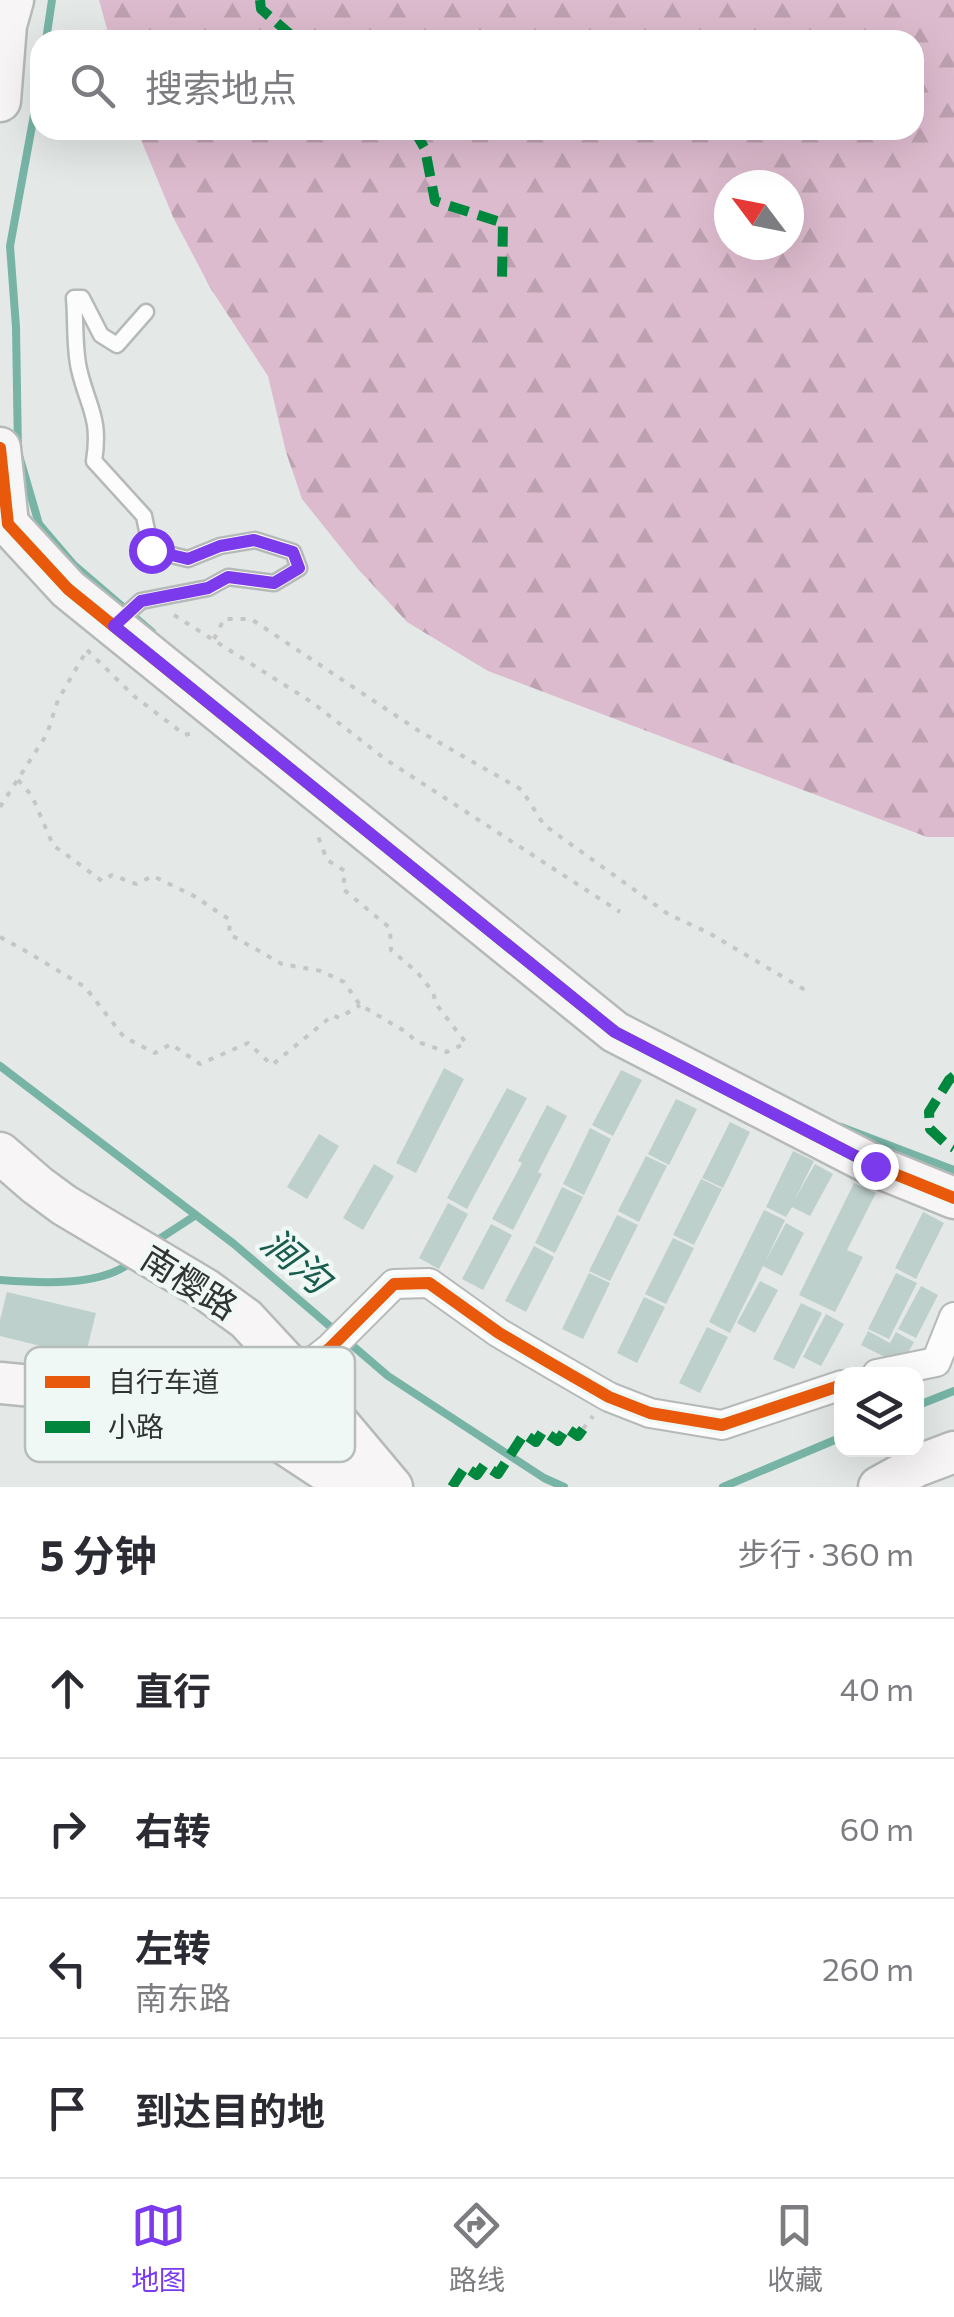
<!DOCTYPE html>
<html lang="zh">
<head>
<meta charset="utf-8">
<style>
  :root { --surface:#fff; --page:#f7f7f7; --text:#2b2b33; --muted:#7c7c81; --line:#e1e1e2; --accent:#7c3aed }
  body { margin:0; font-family:Commissioner,"Noto Sans SC",sans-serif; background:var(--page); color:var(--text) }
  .controls { position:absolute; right:30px; bottom:30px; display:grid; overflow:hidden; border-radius:20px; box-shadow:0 10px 40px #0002 }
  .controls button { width:90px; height:90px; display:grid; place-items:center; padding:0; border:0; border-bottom:2px solid var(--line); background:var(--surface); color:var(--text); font:50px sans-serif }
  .compass { position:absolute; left:714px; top:170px; width:90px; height:90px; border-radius:50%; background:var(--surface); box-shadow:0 10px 40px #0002; rotate:302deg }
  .stop { position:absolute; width:30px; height:30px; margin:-22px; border:8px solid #7c3aed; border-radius:50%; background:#fff }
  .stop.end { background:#7c3aed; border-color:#fff; box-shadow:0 2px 10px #0008 }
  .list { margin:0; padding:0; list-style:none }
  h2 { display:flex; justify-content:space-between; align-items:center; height:130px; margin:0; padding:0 40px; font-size:42px }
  h2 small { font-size:32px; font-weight:400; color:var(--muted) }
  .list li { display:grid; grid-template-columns:65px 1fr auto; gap:30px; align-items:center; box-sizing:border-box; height:140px; padding:0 40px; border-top:2px solid var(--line) }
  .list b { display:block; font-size:38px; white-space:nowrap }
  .list p { margin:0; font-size:32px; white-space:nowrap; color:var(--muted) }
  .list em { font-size:32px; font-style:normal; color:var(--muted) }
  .icon { flex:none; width:55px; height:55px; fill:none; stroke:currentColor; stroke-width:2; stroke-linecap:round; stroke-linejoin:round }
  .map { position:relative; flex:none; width:954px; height:1487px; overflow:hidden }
  .search { position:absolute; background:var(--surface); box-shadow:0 10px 40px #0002; left:30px; right:30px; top:30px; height:110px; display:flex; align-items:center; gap:25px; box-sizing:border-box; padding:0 35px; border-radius:30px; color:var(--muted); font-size:38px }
  .sheet { height:690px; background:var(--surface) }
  nav { display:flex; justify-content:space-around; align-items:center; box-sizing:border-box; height:140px; border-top:2px solid var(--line); background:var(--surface); font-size:28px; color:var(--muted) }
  nav a { display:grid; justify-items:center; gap:5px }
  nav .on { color:var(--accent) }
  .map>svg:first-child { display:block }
</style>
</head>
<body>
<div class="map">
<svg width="954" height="1487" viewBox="0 0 954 1487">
  <defs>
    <pattern id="forest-firs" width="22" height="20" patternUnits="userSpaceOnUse" patternTransform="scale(2.5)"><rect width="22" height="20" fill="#ddbbce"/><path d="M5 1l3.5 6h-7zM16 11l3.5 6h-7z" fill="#bea1b1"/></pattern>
  </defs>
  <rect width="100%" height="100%" fill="#e4e8e7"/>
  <!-- forest -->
  <path fill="url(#forest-firs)" fill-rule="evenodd" d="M99,0H954V837H927L488,671L407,622L358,569L302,499L286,452L268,376L211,289L173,217L137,130H914V40H110ZM729,185H789V245H729Z"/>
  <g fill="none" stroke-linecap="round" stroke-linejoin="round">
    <!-- stream -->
    <path stroke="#77b4a5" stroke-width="8" d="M46,40L52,0
      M40,82L10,246L16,327L18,452L39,524L74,565L152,632
      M0,1066L234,1244L388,1376L544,1478L564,1487
      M841,1127L954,1170
      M153,1243L196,1215
      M0,1280C38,1283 101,1287 131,1262
      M916,1406L954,1391
      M723,1487L842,1437"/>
  </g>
  <!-- building -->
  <path fill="#bed0cc" d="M444,1068L464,1079L416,1173L396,1163Z
    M621,1070L642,1080L613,1136L592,1125Z
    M507,1088L527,1098L467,1209L447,1198Z
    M676,1099L697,1109L669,1165L648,1154Z
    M547,1105L567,1116L538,1172L542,1174L513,1230L492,1219L522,1163L518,1161Z
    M730,1122L750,1132L723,1188L702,1178Z
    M590,1128L611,1139L584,1195L563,1184Z
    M319,1134L339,1146L307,1199L287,1187Z
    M793,1151L814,1161L794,1201L815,1164L833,1174L810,1216L792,1207L786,1217L766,1207Z
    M646,1156L667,1166L639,1222L618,1211Z
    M374,1164L394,1176L363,1230L343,1218Z
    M701,1179L722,1189L694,1245L673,1235Z
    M854,1183L876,1193L847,1250L863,1257L835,1312L799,1295Z
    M562,1187L583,1197L555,1253L535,1243Z
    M448,1203L468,1214L439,1269L419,1258Z
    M764,1210L785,1220L765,1262L786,1223L804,1233L782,1276L763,1266L730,1333L709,1322Z
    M923,1212L944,1223L916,1279L895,1268Z
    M617,1215L638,1225L610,1281L589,1271Z
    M491,1224L512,1235L483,1290L462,1279Z
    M673,1238L694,1248L666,1304L645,1294Z
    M534,1246L554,1257L526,1312L505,1301Z
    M589,1273L610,1283L583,1339L562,1329Z
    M896,1273L917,1283L889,1339L868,1329Z
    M760,1281L778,1290L755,1333L737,1323Z
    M921,1286L938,1295L916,1338L898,1329Z
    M7,1292L96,1313L85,1357L0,1336V1320Z
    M644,1297L665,1307L637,1363L617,1353Z
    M801,1303L822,1313L794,1369L773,1359Z
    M826,1314L844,1324L821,1366L803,1357Z
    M707,1327L728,1337L700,1393L679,1383Z
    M868,1331L890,1343L896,1332L914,1342L901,1365L861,1345Z"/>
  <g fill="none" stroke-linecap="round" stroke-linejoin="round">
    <defs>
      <path id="lane" d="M118,622L141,601L208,588L228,577L274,583L299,568L293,552L255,540L220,546L188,559L151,550L144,516L94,461C101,417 88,408 79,369C74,347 76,321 74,298H82L101,335L117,345L146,312"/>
      <path id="street" d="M297,1374L330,1348L394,1284L429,1283L499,1333L550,1363L609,1397L650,1413L722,1425L842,1385
        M877,1374L936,1362L954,1317"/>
      <path id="secondary" d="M0,101L6,25L13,0
        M0,448L8,524L68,589L615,1032L875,1166L954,1198
        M0,1153L37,1185L64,1205L205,1289L246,1319L297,1374L392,1487
        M0,1383L200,1402L256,1425L350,1487
        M879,1487L917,1466L954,1452"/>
    </defs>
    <!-- lane casing -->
    <use href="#lane" stroke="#b5b9b8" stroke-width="19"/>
    <!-- street casing -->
    <use href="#street" stroke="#b5b9b8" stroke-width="32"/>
    <!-- secondary casing -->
    <use href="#secondary" stroke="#b5b9b8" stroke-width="45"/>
    <!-- path -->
    <path stroke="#c5c6c5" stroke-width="4" stroke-dasharray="5 8" stroke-linecap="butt" d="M174,615L313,703L385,759L620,912
      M214,639L224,619H251L419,731L522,790L544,825L668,914L709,933L805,990
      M87,650L134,696L185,735L195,732
      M18,780L32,796L53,845L102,881L112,875L136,884L153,876L194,896L230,920L229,934L282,964L321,971L344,982L360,1005L408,1033L415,1041L447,1052L466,1043L436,1004L433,992L417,972L391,950L390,928L343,889L345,871L327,860L317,834
      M0,807L47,734L58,700L87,650
      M0,937L24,950L85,987L124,1037L155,1053L171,1044L200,1064L248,1043L272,1065L333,1015L339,1018L360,1005
      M583,1429L593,1416"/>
    <!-- lane -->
    <use href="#lane" stroke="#fbfcfb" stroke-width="14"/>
    <!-- street -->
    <use href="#street" stroke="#fbfcfb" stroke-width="28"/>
    <!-- secondary -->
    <use href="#secondary" stroke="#f8f5f6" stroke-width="40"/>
    <!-- quiet -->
    <path stroke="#00873e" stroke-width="10" stroke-dasharray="20 10" stroke-linecap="butt" d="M260,0L261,9L297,40
      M414,130L425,149L435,201L503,223L502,279
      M954,1076L949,1080L929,1112L930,1129L944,1142L954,1148
      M452,1487L465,1467L477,1475L484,1465L498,1474L524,1434L536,1442L543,1431L558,1441L566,1428L578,1436L583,1429"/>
    <defs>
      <path id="cycleway" d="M0,448L8,524L68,589L615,1032L875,1166L954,1198
        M297,1374L330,1348L394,1284L429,1283L499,1333L550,1363L609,1397L650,1413L722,1425L842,1385"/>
    </defs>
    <!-- cycleway casing -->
    <use href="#cycleway" stroke="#eff8f5" stroke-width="19"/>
    <!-- cycleway -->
    <use href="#cycleway" stroke="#e8590c" stroke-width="12"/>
  </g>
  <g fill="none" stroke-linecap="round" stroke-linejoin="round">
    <!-- route -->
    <path stroke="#7c3aed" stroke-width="12" d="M151,550L188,559L220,546L254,540L293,552L299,568L274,583L228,577L208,588L141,601L114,626L615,1032L875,1166"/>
  </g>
  <g text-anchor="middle" stroke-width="9" stroke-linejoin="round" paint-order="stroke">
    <!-- street labels -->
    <g font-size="35" fill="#313433" stroke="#eff8f5">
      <text transform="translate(189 1283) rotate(32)" y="12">南樱路</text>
    </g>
    <!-- water labels -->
    <g font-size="38" font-style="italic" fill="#185c4e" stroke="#eff8f5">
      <text transform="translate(296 1261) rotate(41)" y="13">涧沟</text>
    </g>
  </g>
  <!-- legend -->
  <rect x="25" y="1347" width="330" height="115" rx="15" fill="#eff8f5" stroke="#b6bdbb" stroke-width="2.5"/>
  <rect x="45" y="1376" width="45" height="12" fill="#e8590c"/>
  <rect x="45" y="1421" width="45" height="12" fill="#00873e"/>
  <g font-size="28" fill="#313433">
    <text x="108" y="1392">自行车道</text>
    <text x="108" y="1437">小路</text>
  </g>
</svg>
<div class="controls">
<button><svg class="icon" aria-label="layers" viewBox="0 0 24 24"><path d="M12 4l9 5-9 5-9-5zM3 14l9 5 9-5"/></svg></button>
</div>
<svg class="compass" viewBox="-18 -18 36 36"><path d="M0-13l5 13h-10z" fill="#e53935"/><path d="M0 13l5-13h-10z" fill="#7c7c81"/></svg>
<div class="stop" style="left:151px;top:550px"></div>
<div class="stop end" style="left:875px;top:1166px"></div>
<div class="search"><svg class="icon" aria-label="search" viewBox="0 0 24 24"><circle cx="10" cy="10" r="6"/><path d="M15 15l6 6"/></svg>搜索地点</div>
</div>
<section class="sheet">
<h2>5 分钟<small>步行 · 360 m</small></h2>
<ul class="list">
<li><svg class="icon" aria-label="ahead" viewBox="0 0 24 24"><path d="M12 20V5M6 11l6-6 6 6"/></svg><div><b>直行</b></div><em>40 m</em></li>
<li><svg class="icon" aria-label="right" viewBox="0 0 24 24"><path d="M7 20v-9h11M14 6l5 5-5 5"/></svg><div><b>右转</b></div><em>60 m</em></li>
<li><svg class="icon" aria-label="left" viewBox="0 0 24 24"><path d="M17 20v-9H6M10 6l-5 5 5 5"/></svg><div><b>左转</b><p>南东路</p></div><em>260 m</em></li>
<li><svg class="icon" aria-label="arrive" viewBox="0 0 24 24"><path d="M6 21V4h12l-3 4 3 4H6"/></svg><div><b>到达目的地</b></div></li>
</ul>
</section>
<nav>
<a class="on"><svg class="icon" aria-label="map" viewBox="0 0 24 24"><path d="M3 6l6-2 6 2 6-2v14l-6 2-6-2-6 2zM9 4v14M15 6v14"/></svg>地图</a>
<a><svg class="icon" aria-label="directions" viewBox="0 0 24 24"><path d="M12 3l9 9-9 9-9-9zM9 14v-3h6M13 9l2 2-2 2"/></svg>路线</a>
<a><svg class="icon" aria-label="saved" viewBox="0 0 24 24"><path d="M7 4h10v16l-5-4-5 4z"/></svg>收藏</a>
</nav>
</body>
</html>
